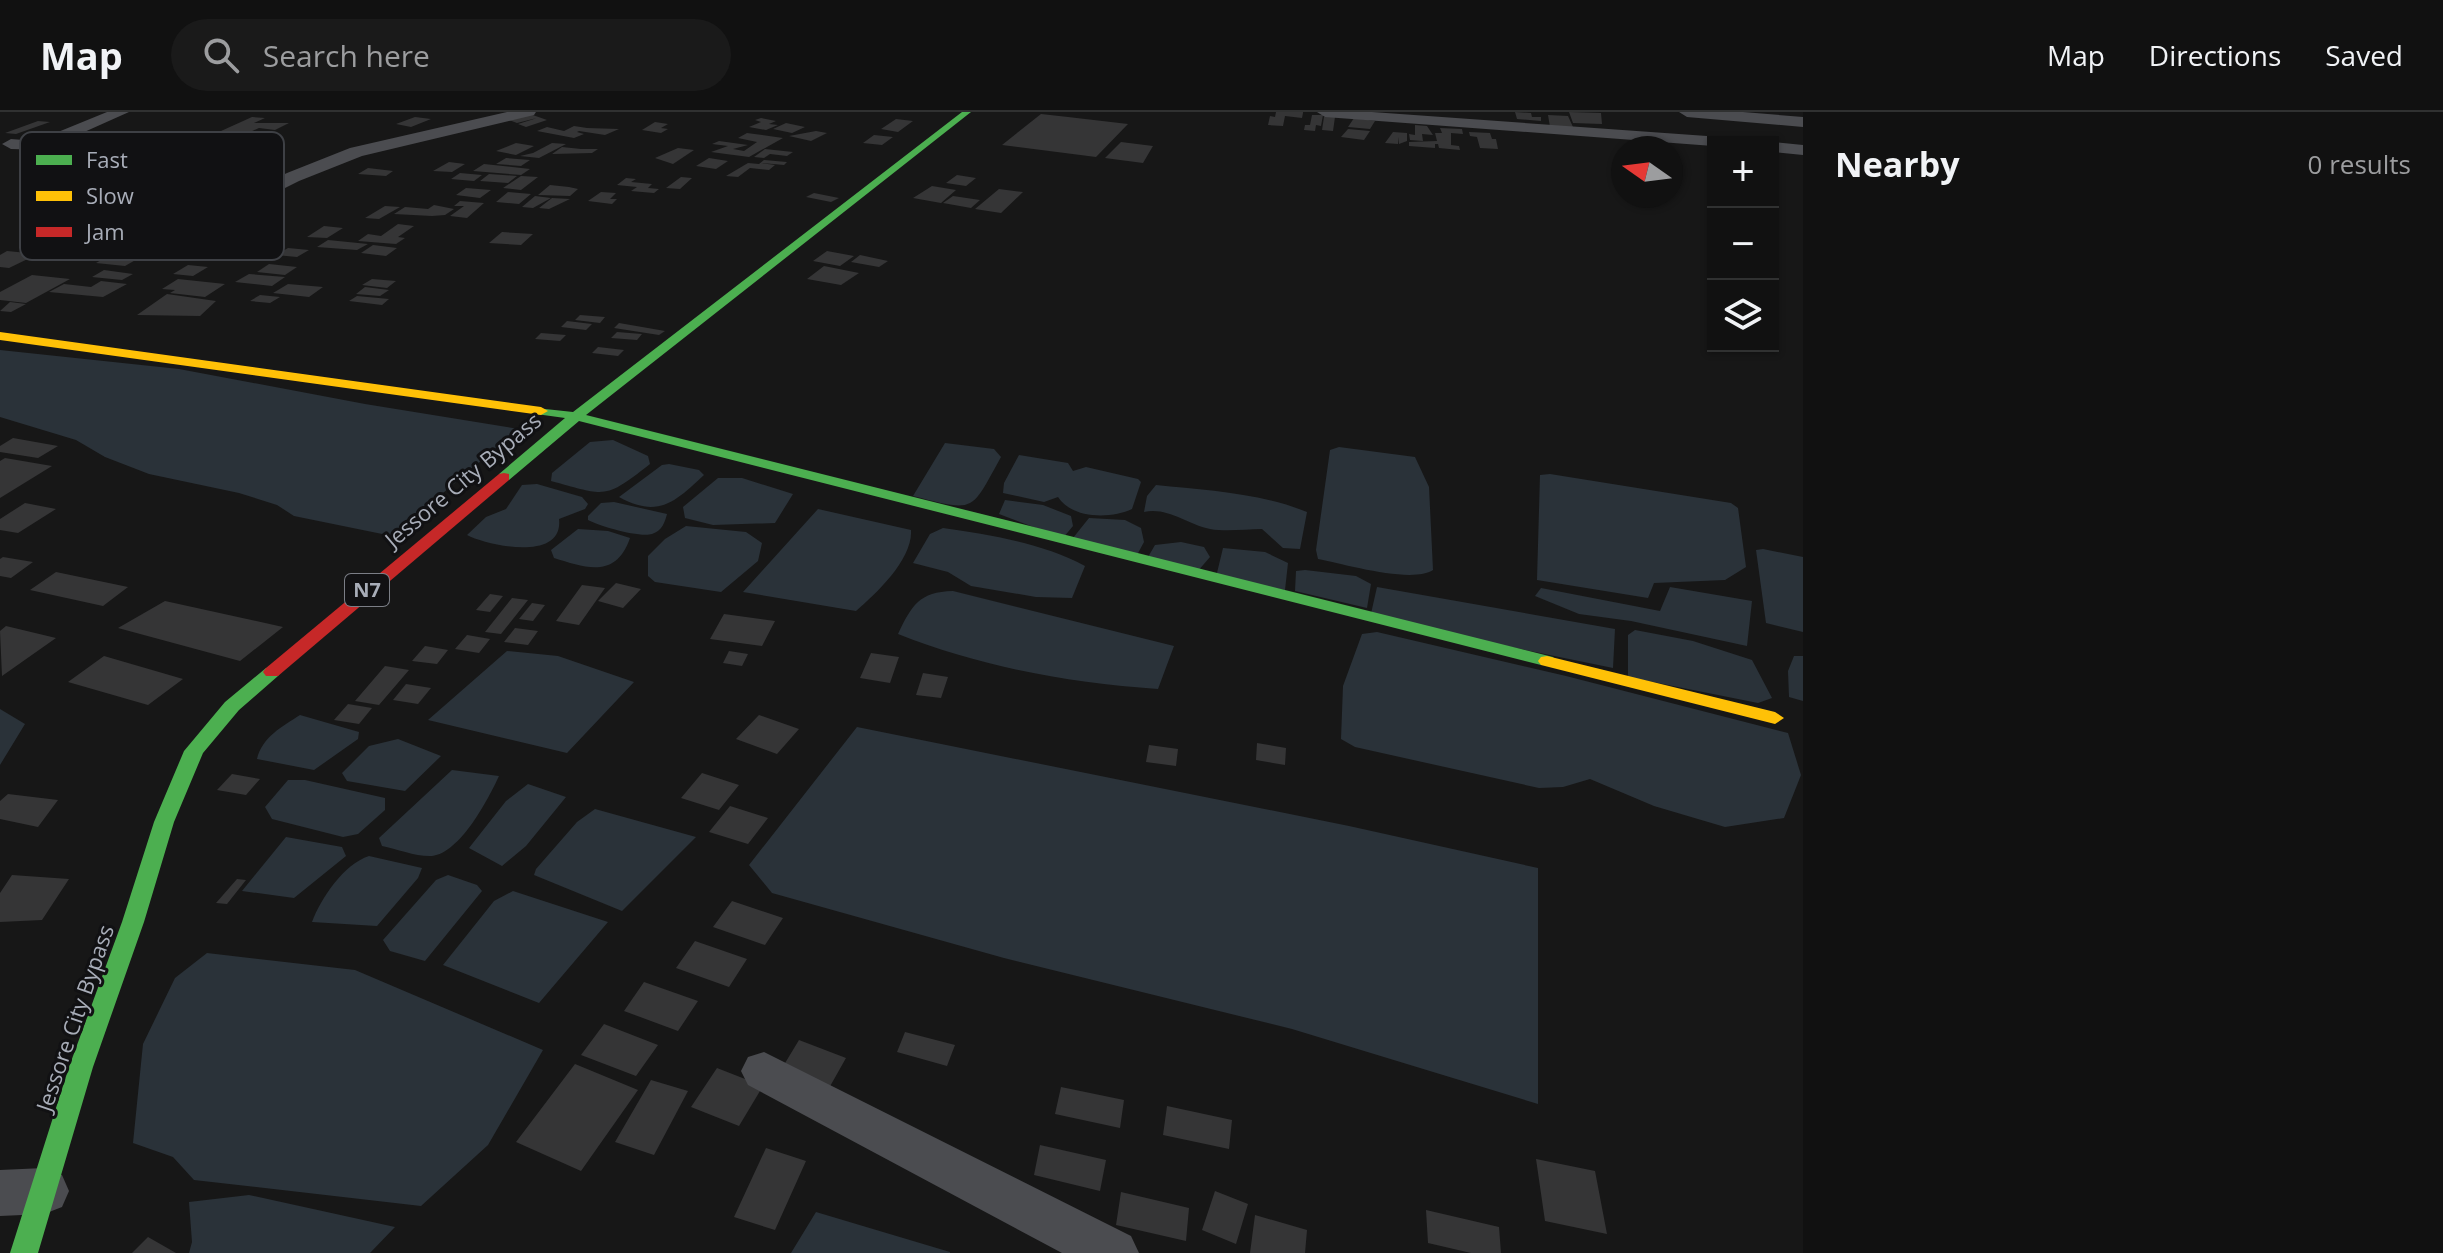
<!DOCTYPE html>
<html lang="en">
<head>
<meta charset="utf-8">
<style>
  :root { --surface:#111; --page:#1a1a1a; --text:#f1f3f6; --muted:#9c9d9f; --line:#303131 }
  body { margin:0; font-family:"Open Sans",sans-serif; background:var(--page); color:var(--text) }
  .controls { position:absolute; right:24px; top:24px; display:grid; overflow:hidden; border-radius:0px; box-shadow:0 2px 6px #0004 }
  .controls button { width:72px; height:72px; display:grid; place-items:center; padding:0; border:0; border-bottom:2px solid var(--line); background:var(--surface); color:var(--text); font:40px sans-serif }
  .compass { position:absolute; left:1611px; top:24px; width:72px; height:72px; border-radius:50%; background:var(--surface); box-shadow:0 2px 6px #0004; rotate:284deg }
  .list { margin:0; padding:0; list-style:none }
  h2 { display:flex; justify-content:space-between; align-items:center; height:104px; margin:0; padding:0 32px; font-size:34px }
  h2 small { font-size:26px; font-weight:400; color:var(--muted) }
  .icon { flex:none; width:44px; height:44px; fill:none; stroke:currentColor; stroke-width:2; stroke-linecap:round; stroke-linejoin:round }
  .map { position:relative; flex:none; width:1803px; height:1141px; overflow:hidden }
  header { display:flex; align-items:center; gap:48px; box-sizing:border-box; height:112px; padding:0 40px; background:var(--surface); border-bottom:2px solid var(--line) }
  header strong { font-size:38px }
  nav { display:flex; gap:44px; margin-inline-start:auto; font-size:28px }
  .search { width:560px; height:72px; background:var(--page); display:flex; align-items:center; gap:20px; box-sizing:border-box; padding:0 28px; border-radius:44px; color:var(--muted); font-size:30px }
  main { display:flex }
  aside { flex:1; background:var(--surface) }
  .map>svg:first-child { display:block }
</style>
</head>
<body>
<header>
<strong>Map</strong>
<div class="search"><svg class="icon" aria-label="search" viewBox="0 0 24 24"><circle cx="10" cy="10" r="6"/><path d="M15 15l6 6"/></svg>Search here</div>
<nav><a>Map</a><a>Directions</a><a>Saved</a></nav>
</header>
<main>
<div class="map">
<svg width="1803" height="1141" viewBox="0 0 1803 1141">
  <rect width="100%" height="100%" fill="#171717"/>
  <!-- water -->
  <path fill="#2a3239" d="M0,238L179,257L365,292L519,317L392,424L294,404L277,393L239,381L149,362L105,345L76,328L0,305Z
    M613,328L648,344L650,352C604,388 607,384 551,369L552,361L590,330Z
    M945,331L994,337L1001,345C970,401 976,400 913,384Z
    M1339,335L1415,345L1429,375L1433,458C1412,472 1344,452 1318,447L1316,438L1330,338Z
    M1019,343L1068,351L1073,359L1086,355L1138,367L1141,370L1132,397C1111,407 1072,407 1058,385L1044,390L1003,381L1004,371Z
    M669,352L699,358L704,363C676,389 659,407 619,385L662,353Z
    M1550,362L1731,391L1738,396L1746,455L1725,468L1654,471L1648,486L1537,468L1540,363Z
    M718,366H742L793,382L775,411L713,413L685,406L683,395Z
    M537,372L582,385L588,392L585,397L559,407C564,450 488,434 467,423L486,405L506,397L522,373Z
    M1156,373C1206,378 1260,381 1307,400L1300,437L1283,436L1262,417C1245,417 1227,420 1210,417C1186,412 1168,395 1144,400L1147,384Z
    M1005,388L1043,393L1071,404L1073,414L1063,426L999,402Z
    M614,390L667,402C665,410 662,419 652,422C640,426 599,414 588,408V404L601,391Z
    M818,397L911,418C913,447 877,481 856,499L743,480Z
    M1089,406L1125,408L1141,416L1144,430L1137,443L1073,426Z
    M686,414L746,420L762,431L758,449L721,480L655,470L648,464V444L665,427Z
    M943,416C991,423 1042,431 1085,454L1072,486L1036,485L971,474L948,460L913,451L930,422Z
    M578,417L608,419L630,426C616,467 586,456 554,446L551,438Z
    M1181,430L1204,435L1210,445L1197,460L1148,445L1155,433Z
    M1223,436L1265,440L1288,451L1285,478L1216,465Z
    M1763,437L1803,445V520L1766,511L1756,438Z
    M1305,458L1356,464L1371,472L1367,496L1295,479L1296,459Z
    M1377,475L1615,517L1613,556L1370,506Z
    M1670,475L1752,489L1747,534L1631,509L1579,502L1535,484L1541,476L1660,499Z
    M953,479L1174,534L1158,577C1068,571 982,555 898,522C912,493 919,480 953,479Z
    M1635,518L1693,529L1752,548L1772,586L1758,591L1628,565V523Z
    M1377,520L1566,564L1788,621L1801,663L1784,706L1725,715L1654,694L1590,667L1563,675L1539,676L1355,635L1341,627L1343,574L1362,522Z
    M507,539L558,544L634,570L567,641L428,608Z
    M1794,544H1803V589L1789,585L1788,559Z
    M0,597L25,612L0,653Z
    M300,603L359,620L358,627L314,658L257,647C262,625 283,614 300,603Z
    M857,615L1349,714L1538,756V992L1292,917L1004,846L772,781L749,753Z
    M398,627L441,644L405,679L347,669L342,661L369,634Z
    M452,658L499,664C488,688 460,741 432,744C417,745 397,737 382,734L379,726Z
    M288,668H305L385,686V698L358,722L343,725L272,707L265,695Z
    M528,672L566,685L526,734L502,754L469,736L506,689Z
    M595,697L696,725L622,799L534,763L536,757L577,710Z
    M286,725L342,735L346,744L294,786L242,779Z
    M369,744L422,756L418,766L377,814L312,810C321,786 344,752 369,744Z
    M448,763L477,773L482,779L425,849L390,839L383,828L436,768Z
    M513,779L608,810L539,891L443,853L494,789Z
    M207,841L355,858L543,938L488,1033L421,1094L194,1068L173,1045L133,1031L143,932L175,866Z
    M249,1083L395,1115L370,1141H189L192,1130L189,1090Z
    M816,1100L950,1140V1141H791Z"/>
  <!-- building -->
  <path fill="#353536" d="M1276,0H1303V1L1302,6L1285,4L1283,14L1268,13L1270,4L1275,5Z
    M1515,0L1531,1L1532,5H1541V9L1517,7Z
    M1569,0L1601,1L1602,12L1573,11Z
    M530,2L547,8L526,15L518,12L537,6L517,11L509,8Z
    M1041,2L1068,5L1128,12L1096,45L1002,33Z
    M1312,3H1323L1321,14L1316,13L1315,19L1304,18L1305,13H1310Z
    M1548,3L1568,4L1573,15H1550Z
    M252,5L265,6L254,11H289L275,18L259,16L248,21L221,19Z
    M415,5L431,7L411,15L396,12Z
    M1324,5H1335L1333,19L1322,18Z
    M761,6L776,9L769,12L778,13L766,18L749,15L761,10L755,8Z
    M1354,6L1375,9L1370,17L1348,15Z
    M896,7L913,9L898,20L881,17Z
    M38,9L50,10L16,22L5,21Z
    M655,10L668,12L661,16L668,17L661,21L642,18Z
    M786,11L805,15L792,21L773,17Z
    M1415,13L1427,14L1433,23L1422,22L1423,29L1410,28L1409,22L1415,23Z
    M574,14L587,16L619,17L605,23L579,19L577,20L584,22L574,26L537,19L547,15L564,19Z
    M1440,16L1462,17L1463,22L1451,21V33L1459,34L1460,38L1439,36L1438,32H1435V36L1409,34V30L1437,29L1435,21H1442Z
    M1348,17L1370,19L1364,28L1341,25Z
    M816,19L827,21L811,29L789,24Z
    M1393,20L1407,21V29L1399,32L1398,25V32L1385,31Z
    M1469,20L1490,21L1492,27H1496L1498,37L1480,36L1477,25L1470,24Z
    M747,21L783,26L749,45L711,40L728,34L712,32L719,29L748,33L733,37L744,39L757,30L738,26Z
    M874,23L893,25L882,33L863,31Z
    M1121,30L1153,34L1143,51L1105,46Z
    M516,31L534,34L516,43L496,39Z
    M552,31L566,32L539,46L520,44L533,41Z
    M562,35L581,37H598L592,41L552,42Z
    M678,36L694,38L673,52L655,46Z
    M765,37L793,40L787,44L770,42L764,46L754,45Z
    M506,46L530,48L521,54L496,52Z
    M709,46L728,49L716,57L696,54Z
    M764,48L787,50L784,53L761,51L775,53L769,58L750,56L738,65L726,64L748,51L759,52Z
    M449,50L465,52L452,60L433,59Z
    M484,52L503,54L530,57L521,63L473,59Z
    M368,56L385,58L393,59L386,64L358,62Z
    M460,61L482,63L474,69L451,67Z
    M489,62L517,64L508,71L480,69Z
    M957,63L976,66L966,74L946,71Z
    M521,64L538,65L521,78L503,76Z
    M681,65L692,66L680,77L666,76Z
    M626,66L636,67L631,70L652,72L648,76L659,77L654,81L631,79L637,75L617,73Z
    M550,73L569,75L578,77L570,84L538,83Z
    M932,74L956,78L941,91L913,86Z
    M466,76L491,78L480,86L456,83Z
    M999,77L1023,80L1001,101L975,97Z
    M508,80L531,82L519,92L496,90Z
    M601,80L616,81L610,87H617L612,92L588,89Z
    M814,81L839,86L831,90L806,85Z
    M535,84L551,86L533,96L522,95Z
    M953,84L980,88L971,96L943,91Z
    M552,86L570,87L549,97L539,96Z
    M460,89L484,91L467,106L450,104L464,94H454Z
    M434,93L454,97L445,103L432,104L394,102L405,95L428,97Z
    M385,94L400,95L379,107L365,106Z
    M398,112L414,114L398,125L405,126L396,132L358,129L368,122L381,124Z
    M324,114L343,116L327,126L307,125Z
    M502,120L533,122L521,133L489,131Z
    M328,128L368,132L357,138L317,135Z
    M373,133L397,136L386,144L361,141Z
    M288,136L309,138L297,145L276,143Z
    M7,139L38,142L9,156L0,155V143Z
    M827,139L854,144L840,154L813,149Z
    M110,143L139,146L125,154L96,151Z
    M860,143L888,149L879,155L851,150Z
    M269,152L297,155L285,163L257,160Z
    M188,153L208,155L193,164L173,162Z
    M824,154L859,161L841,173L807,167Z
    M104,158L133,162L122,168L92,165Z
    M249,162L285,165L272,174L235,170Z
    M32,163L70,167L26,191L0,188V180Z
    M178,167L225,172L205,185L170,181L175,178L162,177Z
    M372,167L396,169L387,176L362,173Z
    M101,169L127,172L103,185L49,180L64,172L91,175Z
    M288,172L323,175L309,185L273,181Z
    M365,175L389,178L380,184L356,182Z
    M167,182L216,189L200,204L137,203Z
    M260,183L280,185L270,191L250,189Z
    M357,184L389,187L382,193L349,189Z
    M10,190L26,192L11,200L0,199Z
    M580,203L605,205L600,211L575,208Z
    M567,209L592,212L586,218L561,215Z
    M619,211L665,219L659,223L614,216Z
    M617,220L642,222L637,228L611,226Z
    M541,221L566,223L560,229L535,227Z
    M598,235L624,238L618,244L592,241Z
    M13,326L58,334L38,346L0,340V334Z
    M5,346L52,354L0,386V349Z
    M25,391L56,397L18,421L0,418V407Z
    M3,445L33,450L11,466L0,464V447Z
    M56,460L128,475L103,494L30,478Z
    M616,471L641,477L623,496L598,489Z
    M582,473L605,476L579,513L556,509Z
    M490,482L503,484L490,500L476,498Z
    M512,486L528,488L501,522L485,520Z
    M165,489L283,515L240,549L118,516Z
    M532,491L545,493L533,509L519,507Z
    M724,502L775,509L762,534L710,527Z
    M6,514L56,526L2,564L0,519Z
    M515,516L538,519L528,533L504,530Z
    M467,523L490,527L479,541L455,537Z
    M425,534L448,538L437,552L412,549Z
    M729,539L748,542L742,554L723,551Z
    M871,541L899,545L890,571L860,566Z
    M104,544L183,567L148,593L68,570Z
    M385,554L409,558L379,593L355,589Z
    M923,561L948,565L941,586L916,583Z
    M406,572L431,576L418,592L393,588Z
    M348,592L372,596L359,612L334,608Z
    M759,603L799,617L777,642L736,627Z
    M1257,631L1286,636L1285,653L1256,648Z
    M1149,633L1178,637L1176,654L1146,650Z
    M702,661L739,673L719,698L681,686Z
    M232,662L260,667L246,683L217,678Z
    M8,682L58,688L38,715L0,707V689Z
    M730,694L768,706L748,732L709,720Z
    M12,763L69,767L42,808L0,810V781Z
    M237,767L246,768L227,792L216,791Z
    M732,789L783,806L765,833L713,815Z
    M695,829L747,847L729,875L676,856Z
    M644,870L698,889L678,919L624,899Z
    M604,912L658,933L636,964L581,943Z
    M905,920L955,933L947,954L897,940Z
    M799,928L846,946L824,985L776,966Z
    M575,952L638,978L581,1059L516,1030Z
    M717,956L763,974L739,1014L691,995Z
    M651,968L688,979L654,1043L615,1030Z
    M1061,975L1124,988L1120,1016L1055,1002Z
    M1167,994L1232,1008L1229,1037L1163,1023Z
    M1040,1033L1106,1048L1100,1079L1034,1063Z
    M766,1036L806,1049L775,1118L734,1105Z
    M1536,1047L1595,1059L1607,1122L1545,1109Z
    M1215,1079L1248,1092L1236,1132L1202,1118Z
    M1121,1080L1189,1096L1186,1129L1116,1113Z
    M1426,1098L1499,1115L1501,1141H1471L1428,1131Z
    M1255,1103L1307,1118L1305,1141H1250Z
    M148,1125L176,1141H132Z"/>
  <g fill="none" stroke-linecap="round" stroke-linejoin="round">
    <!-- street -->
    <path fill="#4b4c50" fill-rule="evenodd" d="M107,0H129L44,38L11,37L2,32L11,27L36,29Z
      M507,0H536L534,3L362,44L299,69L165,136L158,138L148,132L151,128L287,61L350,36Z
      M1317,0H1372L1721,25L1729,30H1713V34L1325,5Z
      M1679,0H1743L1803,5V15L1687,5Z
      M1772,30H1773L1803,33V43L1773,40Z
      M764,940L1131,1124L1139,1141H1062L748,973L741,959L748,945Z
      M44,1056L62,1063L69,1079L62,1095L44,1102L0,1104V1058Z"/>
    <!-- fast -->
    <path fill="#4caf50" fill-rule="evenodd" d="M962,0H971L586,303L1553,545L1556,549L1553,553H1541L579,309L509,368H499V362L565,306L536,302V296L573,300Z
      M272,555L278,556L281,560L278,564L239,598L203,641L174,710L144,810L93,955L38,1141H10L69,955L122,810L154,710L184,639L225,590L266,556Z"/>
    <!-- slow -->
    <path fill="#ffc107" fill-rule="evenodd" d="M0,220L541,295L548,299L541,303L0,228Z
      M1547,544L1775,600L1784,606L1775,612L1541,553L1538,549L1541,545Z"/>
    <!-- jam -->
    <path fill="#c62828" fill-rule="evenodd" d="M504,361L509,362V368L278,564H266L263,560L266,556L499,362Z"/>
  </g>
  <g text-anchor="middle" stroke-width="6" stroke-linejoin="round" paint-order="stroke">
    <!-- shield labels -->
    <rect fill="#111113" stroke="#7b7e86" stroke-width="2" x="345" y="462" width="44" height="32" rx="6"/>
    <g font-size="20" font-weight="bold" fill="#a8adb8">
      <text x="367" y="485">N7</text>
    </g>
    <!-- street labels -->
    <g font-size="22" fill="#a8adb8" stroke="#111113">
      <text transform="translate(463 368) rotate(-40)" y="8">Jessore City Bypass</text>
      <text transform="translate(75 906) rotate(-71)" y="8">Jessore City Bypass</text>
    </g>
  </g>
  <!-- legend -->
  <rect x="20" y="20" width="264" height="128" rx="12" fill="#111113" stroke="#3e4045" stroke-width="2"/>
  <rect x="36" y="43" width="36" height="10" fill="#4caf50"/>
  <rect x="36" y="79" width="36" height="10" fill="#ffc107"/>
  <rect x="36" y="115" width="36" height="10" fill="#c62828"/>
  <g font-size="22" fill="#a8adb8">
    <text x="86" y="56">Fast</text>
    <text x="86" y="92">Slow</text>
    <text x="86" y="128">Jam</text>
  </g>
</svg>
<div class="controls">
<button>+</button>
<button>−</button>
<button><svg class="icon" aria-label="layers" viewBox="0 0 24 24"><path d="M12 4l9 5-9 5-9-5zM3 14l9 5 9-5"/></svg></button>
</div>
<svg class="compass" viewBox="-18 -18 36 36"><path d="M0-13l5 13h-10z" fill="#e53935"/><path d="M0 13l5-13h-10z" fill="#9c9d9f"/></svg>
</div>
<aside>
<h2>Nearby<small>0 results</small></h2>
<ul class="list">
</ul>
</aside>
</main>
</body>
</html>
